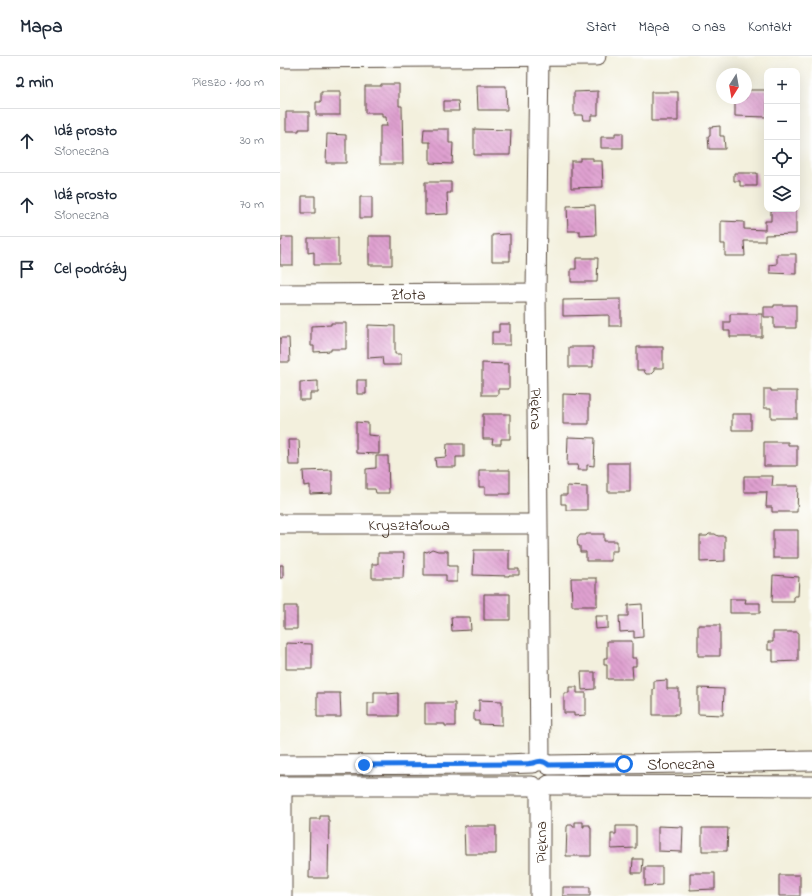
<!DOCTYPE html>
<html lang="pl">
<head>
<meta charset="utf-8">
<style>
  :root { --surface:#fff; --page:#f6f6f7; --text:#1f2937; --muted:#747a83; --line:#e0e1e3 }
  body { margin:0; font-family:"Indie Flower",sans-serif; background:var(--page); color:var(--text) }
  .controls { position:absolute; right:12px; top:12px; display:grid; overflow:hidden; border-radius:8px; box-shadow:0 4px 16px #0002 }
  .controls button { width:36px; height:36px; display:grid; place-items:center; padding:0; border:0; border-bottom:1px solid var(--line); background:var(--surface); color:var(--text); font:20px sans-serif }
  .compass { position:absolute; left:436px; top:12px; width:36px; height:36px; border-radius:50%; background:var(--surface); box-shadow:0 4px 16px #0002; rotate:191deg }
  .stop { position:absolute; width:12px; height:12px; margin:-9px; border:3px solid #1a73e8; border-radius:50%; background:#fff }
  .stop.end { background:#1a73e8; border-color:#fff; box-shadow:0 1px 4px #0008 }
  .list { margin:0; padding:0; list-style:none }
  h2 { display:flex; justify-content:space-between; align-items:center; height:52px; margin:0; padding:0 16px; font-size:17px }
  h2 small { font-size:13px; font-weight:400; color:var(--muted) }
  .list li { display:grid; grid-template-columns:26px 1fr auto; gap:12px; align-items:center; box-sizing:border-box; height:64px; padding:0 16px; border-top:1px solid var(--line) }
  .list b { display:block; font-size:15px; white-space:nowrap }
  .list p { margin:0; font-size:13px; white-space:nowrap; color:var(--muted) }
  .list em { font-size:13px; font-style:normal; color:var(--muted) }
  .icon { flex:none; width:22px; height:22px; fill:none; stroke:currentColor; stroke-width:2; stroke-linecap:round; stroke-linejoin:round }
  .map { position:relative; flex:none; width:532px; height:840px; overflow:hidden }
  header { display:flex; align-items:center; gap:24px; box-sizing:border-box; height:56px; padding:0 20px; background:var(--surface); border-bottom:1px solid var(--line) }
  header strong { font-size:19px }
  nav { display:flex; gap:22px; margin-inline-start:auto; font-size:14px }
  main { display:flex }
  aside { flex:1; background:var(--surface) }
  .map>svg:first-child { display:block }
</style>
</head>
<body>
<header>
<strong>Mapa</strong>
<nav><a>Start</a><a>Mapa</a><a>O nas</a><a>Kontakt</a></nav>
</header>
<main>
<aside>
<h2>2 min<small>Pieszo · 100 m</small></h2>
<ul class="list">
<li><svg class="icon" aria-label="ahead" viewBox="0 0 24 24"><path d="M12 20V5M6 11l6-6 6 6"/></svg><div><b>Idź prosto</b><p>Słoneczna</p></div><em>30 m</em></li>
<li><svg class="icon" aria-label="ahead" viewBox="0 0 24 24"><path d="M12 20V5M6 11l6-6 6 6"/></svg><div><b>Idź prosto</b><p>Słoneczna</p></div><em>70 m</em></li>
<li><svg class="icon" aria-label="arrive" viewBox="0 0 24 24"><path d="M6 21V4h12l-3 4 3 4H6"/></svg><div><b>Cel podróży</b></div></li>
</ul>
</aside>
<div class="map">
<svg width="532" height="840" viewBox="0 0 532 840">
  <defs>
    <pattern id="building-back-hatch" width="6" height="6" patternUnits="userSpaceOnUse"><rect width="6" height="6" fill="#dfa0d0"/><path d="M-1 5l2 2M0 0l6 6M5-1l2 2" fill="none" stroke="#b683a8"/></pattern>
  </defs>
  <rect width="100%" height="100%" fill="#fff"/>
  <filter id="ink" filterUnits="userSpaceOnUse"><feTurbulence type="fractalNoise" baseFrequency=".025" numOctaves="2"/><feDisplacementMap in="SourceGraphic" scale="8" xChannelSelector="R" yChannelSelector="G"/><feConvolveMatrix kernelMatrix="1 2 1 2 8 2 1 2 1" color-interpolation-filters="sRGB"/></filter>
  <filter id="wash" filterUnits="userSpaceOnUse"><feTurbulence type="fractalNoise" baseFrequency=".012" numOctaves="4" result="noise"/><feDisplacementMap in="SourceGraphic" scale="16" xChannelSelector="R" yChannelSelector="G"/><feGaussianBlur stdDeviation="0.9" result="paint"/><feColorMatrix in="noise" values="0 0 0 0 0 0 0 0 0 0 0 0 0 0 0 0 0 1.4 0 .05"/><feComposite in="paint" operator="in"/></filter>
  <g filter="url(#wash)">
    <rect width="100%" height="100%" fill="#f3f0dd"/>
    <g id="blocks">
      <!-- building -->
      <path fill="url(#building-back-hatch)" d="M101,28H119V50H122L123,108H100V70H107L106,61H102V57H85V30H101Z
        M197,30H226L227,54H198Z
        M466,34H487V61L455,60V42H466Z
        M318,35V59H311V64H303L302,59H294V36Z
        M41,36H60V59H36V46H41Z
        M371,36H398V65H371Z
        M164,45H178L179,55H164Z
        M6,56H29V73H19V75H6Z
        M440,70V80H444L445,93H429L428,80H430V71Z
        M144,73H169V87H173L172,108L150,107V86H143Z
        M194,73L231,74L230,99H194Z
        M335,77H343V92H321V81H335Z
        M47,78L66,79V107H46Z
        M300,102H313V105H322L323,131L291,132V105H300Z
        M454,117H477V130H460V125H454Z
        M145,126H171V137H167L168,158L145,159Z
        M22,140H35V157H22Z
        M80,141H92V162H80Z
        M315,149L316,179L300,180V175H288L287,150Z
        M516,153V178L485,179V185H464L465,200H445V188H441V165L464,166V173L485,174V165H491V154Z
        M230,178V205H212V179Z
        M89,180H112V209H89Z
        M2,181H13V209H0V185H2Z
        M28,182H58V209H34V196L28,197Z
        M497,198H516V218L490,217V209L497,208Z
        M296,202H318L317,226H291V213H296Z
        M341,243V270H329V259L283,260V244Z
        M494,249H516V272H494V261H484V251H494Z
        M450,258H482V281H450V275H444V266H450Z
        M51,267H66V293H51V295L34,296V290H31V270L51,269Z
        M219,268H230V289H212V276H219Z
        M88,269L115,270V298H121V309H103L102,301L88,302Z
        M0,282H9L10,306H0Z
        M289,291H313V311H289Z
        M357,291H383V312H374V315L371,318H366L364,315V314H357Z
        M202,307L229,308V333H218V339H202Z
        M77,324H86V338H77Z
        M38,325V337H30V344H20V326Z
        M484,333H491V335H517V362H491V352H484Z
        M283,338L309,339V368H283Z
        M203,358H230V383H221V388H212L213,383H203Z
        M452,358H471V374H452Z
        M76,366L88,367V379L99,380V398L76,397Z
        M288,381L315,382L314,410L307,409V414H297L298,409H287Z
        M8,384H19L20,409H9Z
        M484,386H508V389H517V410H484Z
        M167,388H184V401H176V411H156L155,402L166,401Z
        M96,400H108L109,437H96L95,433H86V413L96,412Z
        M328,407H350V436H328Z
        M52,414V437L30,438V429L24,430L23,415Z
        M199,414H230V438H205V431H199Z
        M464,420H493L492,430H518L517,456H492V451H486L487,436H464Z
        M287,430L307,431V454H286V448H281V439H287Z
        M493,474H518V502H493Z
        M306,478H324V485H337V495H331V505H306V496H300V490H298L297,483L300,479H306Z
        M429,478H435L438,480H445V505L420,506V480H427Z
        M152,493L158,495H168V510H177V526H166V519H144V495L147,496Z
        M194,494H229V513H239V519H229V520L193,519Z
        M98,497H124L123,522H92V508H98Z
        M0,509H3V522H0Z
        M493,519L519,521L518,540H514V546H492Z
        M291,522H317V550H292Z
        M204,538H230V564H204Z
        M450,543H466L465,547H480V557H450Z
        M362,548L363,581L354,582V575L340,576L339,560H348V549Z
        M4,550H17V573H4Z
        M315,560H328V572L316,573Z
        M171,561H190L191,574L172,575Z
        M418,569H440V600H418Z
        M493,576H518V605L493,606V594H488V586H493Z
        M327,585H352V602H356V610H352L353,623H327V609H324V602H327Z
        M6,587L32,588V613H6Z
        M301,616H315V633L302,634Z
        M387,624V633H399V658H395V659H373V633H374V625Z
        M289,631H297V637H306V659L294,660V657H284V637H289Z
        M418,632L444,633L443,659L418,658Z
        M94,636H107V638L118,637V660H88V647H94Z
        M37,637H60L61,661H37Z
        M199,644L222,645V669L199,668V665H194V655H199Z
        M145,647H175V670H165V668H145Z
        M40,760H48V764H49L48,822H29L30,763H40Z
        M295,766H303V771H304V769H310V771H311V800H286L287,771L288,769H293V771H295Z
        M184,770H216V798H185Z
        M336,770H356V792L331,793V778H336Z
        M378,770L403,771L402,796L378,795Z
        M422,772H448L447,795H422Z
        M353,803H363L362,817H352Z
        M365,811H382V829L365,830Z
        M410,817H435V833L410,834Z
        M499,819H520V840H499Z
        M283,831H310V840H283Z"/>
    </g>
  </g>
  <g filter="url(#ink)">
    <use href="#blocks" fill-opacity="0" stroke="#57483b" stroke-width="1"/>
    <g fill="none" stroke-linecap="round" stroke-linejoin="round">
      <defs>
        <g id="minor">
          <path id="s1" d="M259,0L256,237L260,705"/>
          <path d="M0,2L316,0"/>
          <path id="s2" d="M0,238L256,237"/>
          <path id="s3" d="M0,468H257"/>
          <path d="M0,709L219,708L253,707"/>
          <path id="s4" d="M269,709L532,705"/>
          <path d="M269,729L532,730"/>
          <path d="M0,730H252"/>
          <path d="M260,733V840"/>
          <path d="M2,840V730"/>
        </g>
      </defs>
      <!-- minor casing -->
      <use href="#minor" stroke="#57483b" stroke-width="21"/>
      <!-- minor -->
      <use href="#minor" stroke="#fff" stroke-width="19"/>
    </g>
  </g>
  <g fill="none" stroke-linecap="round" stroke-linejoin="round" filter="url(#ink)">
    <!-- route -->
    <path stroke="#1a73e8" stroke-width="5" d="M84,709L242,708C245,708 249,708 253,707C260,705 263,704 269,709L344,708"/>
  </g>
  <g text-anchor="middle" stroke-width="3.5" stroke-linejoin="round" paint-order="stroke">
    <!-- street labels -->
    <g font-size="16" fill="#3b2a1e" stroke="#fff">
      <text dy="6" stroke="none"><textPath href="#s2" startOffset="128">Złota</textPath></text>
      <text dy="6" stroke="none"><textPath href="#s1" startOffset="353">Piękna</textPath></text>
      <text dy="6" stroke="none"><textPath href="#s3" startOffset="129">Kryształowa</textPath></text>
      <text dy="6" stroke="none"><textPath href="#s4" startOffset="132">Słoneczna</textPath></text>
      <text transform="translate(260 786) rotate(-90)" y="6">Piękna</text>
    </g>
  </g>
</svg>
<div class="controls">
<button>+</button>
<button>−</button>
<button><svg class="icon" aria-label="locate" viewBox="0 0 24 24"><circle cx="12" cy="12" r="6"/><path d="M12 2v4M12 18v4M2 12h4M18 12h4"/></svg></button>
<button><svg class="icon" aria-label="layers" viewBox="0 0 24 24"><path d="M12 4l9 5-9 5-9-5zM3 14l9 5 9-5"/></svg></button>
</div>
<svg class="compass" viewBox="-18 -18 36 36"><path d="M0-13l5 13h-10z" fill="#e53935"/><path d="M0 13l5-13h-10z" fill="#747a83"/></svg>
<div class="stop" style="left:344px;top:708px"></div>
<div class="stop end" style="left:84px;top:709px"></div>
</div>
</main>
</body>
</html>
